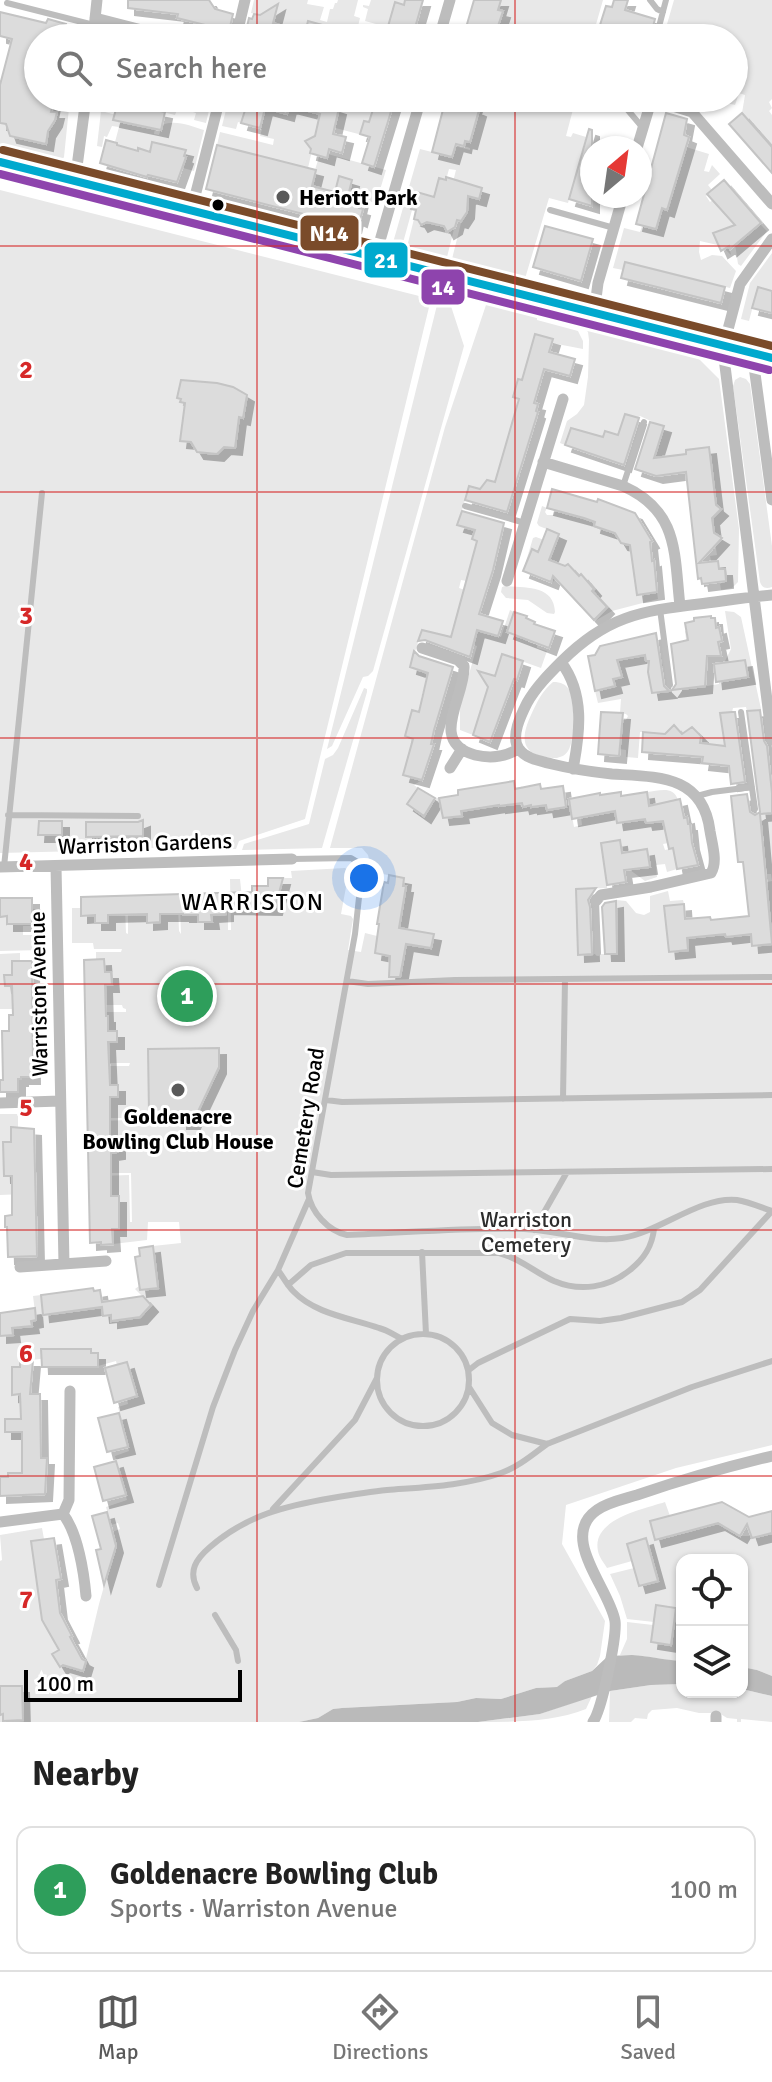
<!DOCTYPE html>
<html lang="en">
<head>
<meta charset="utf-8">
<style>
  :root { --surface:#fff; --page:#f2f2f2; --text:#222; --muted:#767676; --line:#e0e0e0; --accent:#595959 }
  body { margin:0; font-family:Signika,sans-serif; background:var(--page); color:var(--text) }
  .controls { position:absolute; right:24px; bottom:24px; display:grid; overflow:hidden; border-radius:16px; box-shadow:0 2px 6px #0004 }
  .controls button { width:72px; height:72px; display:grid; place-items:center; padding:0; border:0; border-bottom:2px solid var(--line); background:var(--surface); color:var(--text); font:40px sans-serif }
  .compass { position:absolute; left:580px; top:136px; width:72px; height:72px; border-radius:50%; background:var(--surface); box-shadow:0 2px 6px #0004; rotate:29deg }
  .scale { position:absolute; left:24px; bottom:20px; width:218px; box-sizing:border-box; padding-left:8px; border:4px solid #000; border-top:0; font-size:22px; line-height:28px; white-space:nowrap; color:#000; -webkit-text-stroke:6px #fff; paint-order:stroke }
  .you { position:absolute; left:364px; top:878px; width:28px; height:28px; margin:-20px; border:6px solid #fff; border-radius:50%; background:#1a73e8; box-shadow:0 0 0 12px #1a73e833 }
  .badge { display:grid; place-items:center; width:52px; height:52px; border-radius:50%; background:var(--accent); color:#fff; font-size:26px; font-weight:700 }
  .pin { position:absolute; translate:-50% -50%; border:4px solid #fff; box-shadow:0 2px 8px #0006 }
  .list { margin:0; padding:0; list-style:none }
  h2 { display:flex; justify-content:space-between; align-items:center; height:104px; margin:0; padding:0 32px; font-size:34px }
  h2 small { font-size:26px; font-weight:400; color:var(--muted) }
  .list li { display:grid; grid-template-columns:52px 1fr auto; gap:24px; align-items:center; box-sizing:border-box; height:128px; margin:0 16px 16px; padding:0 16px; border:2px solid var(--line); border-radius:16px }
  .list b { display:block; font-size:30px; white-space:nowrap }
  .list p { margin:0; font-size:26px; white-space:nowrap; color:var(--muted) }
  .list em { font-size:26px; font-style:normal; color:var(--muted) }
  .icon { flex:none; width:44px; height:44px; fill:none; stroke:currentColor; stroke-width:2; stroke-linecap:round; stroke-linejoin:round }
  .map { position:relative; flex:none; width:772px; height:1722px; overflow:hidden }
  .search { position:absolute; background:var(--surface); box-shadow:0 2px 6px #0004; left:24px; right:24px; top:24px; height:88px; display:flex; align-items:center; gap:20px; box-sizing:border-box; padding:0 28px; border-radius:44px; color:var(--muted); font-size:30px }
  .sheet { height:248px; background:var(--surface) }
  nav { display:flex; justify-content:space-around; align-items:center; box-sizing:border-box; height:112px; border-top:2px solid var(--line); background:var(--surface); font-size:22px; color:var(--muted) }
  nav a { display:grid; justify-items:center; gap:4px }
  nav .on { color:var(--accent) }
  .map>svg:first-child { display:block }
</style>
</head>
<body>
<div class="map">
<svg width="772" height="1722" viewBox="0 0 772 1722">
  <defs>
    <filter id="shadow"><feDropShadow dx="7" dy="7" stdDeviation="0" flood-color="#0004"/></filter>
  </defs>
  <rect width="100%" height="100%" fill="#fff"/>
  <!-- green -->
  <path fill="#e8e8e8" d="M254,0H308L307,4L324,7L320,20L327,22L330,9H333L335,3H337L338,0H358L354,16L360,18L355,38H327L273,24V19L251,13Z
    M371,0H405L404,5L395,2L391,15L400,18L394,38H361L362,34L364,35L365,32L376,30V24L365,21L368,9L363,7V5L369,6Z
    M501,0H603L595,28L603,31L601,38H490L495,35L502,11L498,10Z
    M674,0H772V99L769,102L772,108L769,111L772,115V147L742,113L745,95L739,93L735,105L727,103L729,98H734V38H663Z
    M55,98H70L64,157L62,160L0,145V123L13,126L20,139L21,137L43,144L47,142L48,131L50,130L48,126L53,121L55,122V114H57L52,108Z
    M163,98H212L206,123L194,120L196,113L183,109L182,111L177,110L175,115L163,112Z
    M229,98H256L287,114L289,106L326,116L331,98H377L370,123L364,122L361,132L366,134V136L324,125L316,132L314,139H308L307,143L313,146L308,168L217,145L220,132L273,145L274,139L260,136L262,129L248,125L251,114L241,123L238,122L236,129L222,126Z
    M477,98H576L566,136L571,137L573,133L586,137L568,203L549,198L524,282L451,263L463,215L467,210L450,194L456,170L449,169L446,180L439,178L436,190L437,193L433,196L417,192L401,250L392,246L420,149L444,155L454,152L455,146L470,150V148L464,146L479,110L469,107Z
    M101,111L128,118L142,114L139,126L146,127L148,122L156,123L154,134L159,135L162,125C175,119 191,126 204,130L194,171L183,168L185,151L149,154L150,152L139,149L138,151L117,145L115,142L119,127L112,126L107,137L104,136L102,147L97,146Z
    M686,147L709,154L704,171L709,172L712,165L720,174L708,185L712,190L706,196L710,202L717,196L722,211L730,220L734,217L760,224L767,231L741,266L738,264L735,244L729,245L731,255L722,246L700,241L699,252L701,260L712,255L722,256L736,271L730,288L625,262L623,270L613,268L624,228L640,232L642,226L656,229L658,222L655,221L659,208L666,210L675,153L684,155Z
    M324,153L386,170L376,203L345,195L351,180L339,177L336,192L310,186L319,157L322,158Z
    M0,190L431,299L305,819L239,841L236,849L167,850L165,847L124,850L0,853Z
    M414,219L444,227L449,230L454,229L446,261L406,251Z
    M772,253V291L758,287L749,321L741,319L750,283Z
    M439,297L449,300L464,346L373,671L368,676L363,677L332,746L327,749Z
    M487,302L537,315V320L578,331L583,341V349L552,343L519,399L495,482L488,480L485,484L492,492L469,486L458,525L481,532L474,533L473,539L479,541L476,552H474L467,581L461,580L459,588L465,590L473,631H480L501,637L510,610L514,612L508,630L520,634V637L528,640V642L537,645V648L547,651L541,668L502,654L497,675H492L473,735L460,730V706L477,646L422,630L410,667L428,673L421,699L422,700L419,712L412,710L405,736L415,739L404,775L422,780L414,785L418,788L408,804L424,816L435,798H439L443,818L461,816V811L499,805V806L519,802L521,807L545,805L546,810L570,805L574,827L582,825L581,817L613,811L612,793L617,822L626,821L644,812L646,823L651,822L647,792C659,791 673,785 678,800L666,821L663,823L665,831L673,842L663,844L665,850L673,848L677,869L667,872L665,864L656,865L657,877L645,881L630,870L650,867L647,850L627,852L601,843L607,888L577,889L578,954H617L616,900L626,901L636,913L644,915L650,912V896L668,891L670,901L683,900L684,904L664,906L669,951L688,950L687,939C699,935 739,933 751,936L752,946L772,944V1445L676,1468L566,1505L562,1544L605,1621L600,1656L597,1665L592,1671L565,1681L558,1687L536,1688L501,1699L476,1698L457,1702L342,1708L333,1709L318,1718L299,1722H0V1561L2,1560L0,1535L42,1528L44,1539L31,1541L33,1557H40L42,1572L35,1573L36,1582L56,1580L38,1589L43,1623H47L55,1630L49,1633L58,1650L53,1654L60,1666L79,1657L77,1669L83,1671L99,1604L112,1558V1532L120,1529L118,1523L111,1525L106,1507L127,1500L115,1456L129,1451L118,1407L128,1404L127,1399L137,1396L127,1362L117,1365L116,1361L98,1366V1353H91L90,1349H42L41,1359L20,1361L12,1394H21V1419H5V1431L22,1432L23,1478L16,1473H9V1477H0V1335H12V1328L32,1325L31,1321L36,1320L33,1296L41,1295L43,1314L102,1304L111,1315L112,1321L148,1308L151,1305L135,1289C143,1282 150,1286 158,1287L153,1246L181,1243L179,1222H148L147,1240L113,1244L112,1229H119C119,1218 116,1211 112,1201H119V1196H111V1181H100V1176L129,1175L130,1222H132L131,1173H100L111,1153L118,1152V1141H110V1126H99V1121L130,1120L131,1118H99L110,1097H118L110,1085L109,1071H98V1066H129L130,1063H98L109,1057L108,1042H117L108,1031V1016H97V1012H126V1009L123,1008L122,1005H97L105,985L112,984L111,973L105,972L104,960L96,959V952H121L122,949H94L93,943H72V908H81L82,916L95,915V923L108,915H120V907H125L126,933L128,934V907H133L134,914H147L148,923L160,922V914H173L178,905L179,931L181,934L180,906H183V915H198V922H211V915L225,914L226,906H228V930H231L230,879H240L243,907L253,908V912H261V908L275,907L283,878H292L291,871L345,868L349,871L341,914L351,916L353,919L348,950L361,952L365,933L377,936L375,953L403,958L408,930L399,928L406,887L403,886L404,878L372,872L368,855L362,848H330L445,427Z
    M583,326L694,354L719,379L739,529L738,582L732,588L721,590L720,584L726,580L725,569H719L718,561H711L710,556L717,555L715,542L720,540L714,536L712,514L717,513L719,507L717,505L711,506L716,502L715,493H709L686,450V454L660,457L648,473L664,427L640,416L638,418L626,414L610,460L607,459L615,435L606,431L603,437L571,428L565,445L560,443L567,421L577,414L584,405L588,377L589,340L588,332Z
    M740,377L746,379L750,384L772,546V587C766,589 762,588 760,582L733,386L735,380Z
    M542,506L547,508L545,512L547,515H554L555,510C583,518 618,525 633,551L631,553L637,594L657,592L658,599L612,611L595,621L607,606L592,591L594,589L581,574L579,576L569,564L553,582H551L558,564L541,557L542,553L532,549L523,571L533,538L536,537L555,544L559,534L539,526L537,523Z
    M505,586C526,588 554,585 555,612L554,614L547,613L528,600L506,598L501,592L502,587Z
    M725,611L734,612L741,617L761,709L747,711L746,707L733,708L732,712L721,714L726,746L702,743L703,737L676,735L675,727L672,726L670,734L640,732L638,758L626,757V750L619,749L621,736L620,720H626L628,716L626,714L620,713L621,699L598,703L595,691L615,686L613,679L621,677L618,661L609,663V644L624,640L627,658L660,652L663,668L648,671L652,693L692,688L685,631L692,630L701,687L719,684V681L747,677L745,660L724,663L731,649Z
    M553,682C561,682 566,684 570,691C575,701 575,741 568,751C564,756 563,756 557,758C524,757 518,743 531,715C537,702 542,691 553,682Z
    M364,688L367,689V692L322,848L242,850L244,844L309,824L325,759L333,755L338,748Z
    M772,813V940L767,882L772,881L771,874H767L765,860H761L759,842L764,841L763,834H758L756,815Z
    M32,909H41L42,926H23V935H42L43,950L0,951V917L32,916Z
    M20,953V961H12V975L4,976L5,986H12L21,1009H0V954Z
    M0,1114H18V1127H12L11,1142L4,1176H12V1191L23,1194L0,1195Z
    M665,1502L670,1516L650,1521L655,1540L718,1523L740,1536H751L752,1538L772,1533V1676L757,1670L742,1667V1560H682V1661C661,1660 642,1654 620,1655L627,1639V1622L653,1625L651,1642L671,1644L675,1608L656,1605L654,1622L627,1619L620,1596L610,1574L634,1568L646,1539L627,1544L632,1561L607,1568C604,1563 599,1557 598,1551C591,1519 644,1509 665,1502Z
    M682,1684V1692H742V1689L772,1696V1722L741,1719V1722H737V1719L727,1718L719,1713H699L677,1708L652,1710L648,1714L647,1719L635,1718L631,1722H609L610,1691L651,1685Z
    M592,1696L586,1709C553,1722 514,1722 478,1722L540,1714Z"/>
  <!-- water -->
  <path fill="#bababa" d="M632,1655C649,1656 664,1660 682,1661V1684L651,1685L610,1691L540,1714L478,1722H299L318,1718L333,1709L342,1708L457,1702L476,1698L501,1699L536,1688L557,1687L565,1681L592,1671L608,1656Z
    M742,1667L757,1670L772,1676V1696L742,1689Z"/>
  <!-- building -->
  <path fill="#dcdcdc" stroke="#c4c4c4" stroke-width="2" filter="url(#shadow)" d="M128,0H209L215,9L233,14L229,31L177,18L178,14L128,8Z
    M405,0H423L412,38H394L397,30H387L395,2L404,5Z
    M474,0H501L498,10L503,11L494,38H463Z
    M614,0H628L625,10L655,19L650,38H605L608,27L600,25L606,6L612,7Z
    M278,4L273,23L305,33L308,21L326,26L323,38H255L245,35L249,18L252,19L254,14L260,15Z
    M0,12L46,23L48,19L66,24L64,38H38V98H54L51,112H57L55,120L48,131L46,144L10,136L6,124L0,123V85L12,39L0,36Z
    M119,98L156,101L155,110L165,112L161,130L113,120Z
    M241,98H324L323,103L339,108L333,134L346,137L342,153L329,149L327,158L310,153L311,149L305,141L315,136L320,114L289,106L287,114L265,108L260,128L241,123L247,104L241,102Z
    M446,98H477L474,108L479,110L470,142L465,141L464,146L456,144L452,157L432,152Z
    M376,100L393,105L374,167L362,163L370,137L360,134L364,121L369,122Z
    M666,113L687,119L684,135L689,137L667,210L662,208L656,229L636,224Z
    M742,113L772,147V173L729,124Z
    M589,129L592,130V206L569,199Z
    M106,140L117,143V145L138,151V148L150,152L152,142L186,150L184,156L186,157L177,182L148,175L147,177L100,163Z
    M217,145L316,170L312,186L323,189L335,192L339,176L352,180L348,196L361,199L359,208L363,209L360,220L356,218L354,227L206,189Z
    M446,177L482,188L479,199L468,196L467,212L461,221L457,220L455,227L447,232L444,226L427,222L421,225L418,220L414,219L416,210L411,209L413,203L410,197L417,192L434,197L439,178L446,180Z
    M724,180L761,223L730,249L729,246L721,251L713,233L735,225L707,194Z
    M545,226L593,239L581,281L533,267Z
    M625,262L725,287L721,303L621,278Z
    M758,287L772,291V313L752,308Z
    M535,334L553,339L549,352L575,359L570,376L544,369L534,403L538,404L536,411L538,412L507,512L465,500L469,486L480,489L487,480L495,482L519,399L513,397L518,379L522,380Z
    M181,380L217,383L233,387L247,395L243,418L239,417L235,448L224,447L217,454L197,452L191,442L180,441L185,403L180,402L181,399L177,398Z
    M625,414L639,418L624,465L565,445L571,428L603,437L605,431L618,435Z
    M650,422L664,426L654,458L686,454V450L709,447L716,505L721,509L712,518L714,533L722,538L699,563L718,561L719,569H725L726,581L702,584L701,578L698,579L686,472L656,476L635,469Z
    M552,489L597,502L598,499L635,513L652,541L650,542L652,561L654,560L657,592L637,595L630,545L621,543L615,533L594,526L595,522L584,518L547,508Z
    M462,511L504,523L493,570L479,614L503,621L498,636L477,630L470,657L425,640L418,641L422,630L451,637L477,541L472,539L475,530L457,525Z
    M547,529L559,534L549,560L565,566L568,564L579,576L581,574L594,589L592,591L607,607L594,620L553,576L551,582L523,571L532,549L538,552Z
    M514,612L527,616L526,618L535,622L534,624L555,631L549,648L507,632Z
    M711,616V618H715L716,628L719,627L722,641L718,642L721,656H707L705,686L672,690L676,684L671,644L688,640L685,623L694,621V618Z
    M656,633L664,686L669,691L652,693L648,672L649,661H646L645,655L617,660L622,677L613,679L615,686L595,691L588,656L595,655L600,646Z
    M414,651L419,656L453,667L434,730L431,744H434L422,780L403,775L413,739L405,736L412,710L419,712L428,673L410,667Z
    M502,654L523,661L517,680L514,679L490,742L473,735L488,687L478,671L495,676Z
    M745,660L748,677L716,682L714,664Z
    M760,710L764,741L767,746L772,793V813L760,814L772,944L752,946L751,934L726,937L725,934L687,938L688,950L669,952L664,906L684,904L685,919L710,917L711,920L749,916L743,862H738L731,796L747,794L750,812L755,815L760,812L747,711Z
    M601,712L623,713L619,756L598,754Z
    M732,712H735L745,782L731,784L729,766L702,763L703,757L642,752L643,732L665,734L674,725L682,734L692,727L701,736L700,743L725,746L720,713Z
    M514,781L515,789L540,784L541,789L563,786L566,807L547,810L546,805L531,807V805L523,807L522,803L499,806V805L461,811L462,816L443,818L439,798L458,795V790Z
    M418,788L435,798L424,816L407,804Z
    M621,792V796L647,792L649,806L680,799L684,818L687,817L688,824H690L692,843L698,865L677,869L673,848L669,849L663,821L646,823L645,819L617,823L615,811L572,819L569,799L600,793V795Z
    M143,820V836L86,837V822H138Z
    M39,821H62V835H38Z
    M620,840L622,853L647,849L650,867L624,870L626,882L607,885L601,843Z
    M389,875L404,878L403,886H406L399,928L434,934L431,948L406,944L400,977H389L390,956L375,953L379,924H377L384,882L388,883Z
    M268,878H283L275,908L226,907V914L211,915L212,922H198V915H183V914H160V922L147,923V914L108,915V923H95V915L81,916V897L252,892V886H268Z
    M596,888L588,900L590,907L592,954L578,955L576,889Z
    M0,898H32V924H7V916L0,917Z
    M616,901L617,954H605L602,907L605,903Z
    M104,959L105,972H111L112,985H105L106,1016H108V1031H117V1042H108L110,1085H118V1097H110V1141H118V1152L111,1153V1196H119V1229H112L113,1244L101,1245V1242L90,1243L84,960Z
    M12,961H32L33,1077H21V1079H18V1092H0V1080H3L2,1031H9V1015H13L12,986H5L4,975H12Z
    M219,1048V1067L193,1122H180V1113L149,1114L148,1049Z
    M11,1127L34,1129L37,1256L8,1257L7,1227H5V1216L12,1215V1176H4L3,1142H11Z
    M153,1246L158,1288L140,1290L135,1257L140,1256L139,1248Z
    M93,1288L94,1291L100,1290L102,1302L143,1296L151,1305L140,1317L111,1321V1315L103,1316L102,1307L43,1315L41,1295Z
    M35,1308L36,1320L31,1321L32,1326L12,1328L13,1335L0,1336V1313Z
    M41,1349H91V1353H98V1367H42Z
    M20,1360H33L30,1394H40L41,1458H47L45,1494L0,1496V1477H8V1473H22V1432H5V1419H21L20,1394L12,1395V1367H20Z
    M127,1362L137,1396L114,1403L105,1368Z
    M119,1413L128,1447L107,1452L98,1418Z
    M116,1461L126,1495L103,1501L94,1467Z
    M722,1502L749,1517L772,1511V1533L752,1538L747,1524L740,1536L718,1523L655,1540L650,1521Z
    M107,1512L116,1546L104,1585L96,1550L101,1549L92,1516Z
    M54,1538L61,1579L56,1580L60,1613L72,1636L70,1637L82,1659L86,1661L83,1671L63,1665L60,1667L52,1654L59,1650L42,1620L31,1541Z
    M646,1538L658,1581L639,1586L627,1544Z
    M656,1605L676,1608L671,1645L651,1642Z
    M0,1686H22L23,1720L3,1721V1714L0,1715Z"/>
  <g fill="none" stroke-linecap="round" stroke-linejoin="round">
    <defs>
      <path id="primary" d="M0,162L772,358"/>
    </defs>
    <!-- primary casing -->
    <use href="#primary" stroke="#dbdbdb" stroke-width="22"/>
    <!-- service -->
    <path stroke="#bdbdbd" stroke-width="6" d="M650,0L657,9L663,12
      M7,3L94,25
      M656,38L666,0
      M629,98L626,108L643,128
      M550,210L614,228
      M623,486L644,422
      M465,506L525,523
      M660,609L670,685
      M741,712L755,809
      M697,796L712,792L752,787
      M8,815L138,816
      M292,859L351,858L356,861L362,870L355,934L308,1193C311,1212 328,1231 347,1235C406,1233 465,1227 524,1229C556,1230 590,1243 622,1238C660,1232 700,1196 737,1200C749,1202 760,1207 772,1211
      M4,867L42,493
      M596,901L598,953
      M347,981L368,984L455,980L772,977
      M563,1099L565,980
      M326,1100L342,1102L772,1095
      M312,1172L331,1175L772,1169
      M309,1199L278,1270C283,1277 287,1285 293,1291C315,1314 350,1318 379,1328C387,1330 394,1335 402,1339
      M534,1230L567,1172
      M422,1252L426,1334
      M288,1285L311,1265L346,1253H499C520,1258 534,1272 554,1281C580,1292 608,1288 630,1270C644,1259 652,1247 654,1229
      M377 1380a46 46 0 1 1 92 0a46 46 0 1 1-92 0Z
      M469,1370L478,1363L570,1319L600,1321L621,1318L682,1302L700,1290L772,1211
      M469,1387L492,1423L512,1435L547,1444L692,1387L772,1361
      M273,1509L355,1420L377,1378
      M159,1585L213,1407L235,1350L253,1311L278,1270
      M197,1588C188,1571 196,1559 210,1547C247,1515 285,1506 332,1498C350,1495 368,1492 387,1490C425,1487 464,1486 501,1473C518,1467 532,1455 547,1444
      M215,1615L236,1650L238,1661"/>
    <!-- minor -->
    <path stroke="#bdbdbd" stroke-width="11" d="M95,18L173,38
      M93,38L97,0
      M236,38L245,0
      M439,38L450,0
      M637,148L649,108L653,104L660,102L692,112L772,204
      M75,182L86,98
      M191,212L220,98
      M772,239L740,284L726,337L724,358L772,740
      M375,258L421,98
      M594,314L598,283L623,196
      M756,354L754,366L772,500
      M543,462L623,486C679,511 674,553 680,606
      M507,581L563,399
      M422,648L458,660L464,666C466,696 427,742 475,755C491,759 505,757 518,749
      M561,662C585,694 580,732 573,769
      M450,768L462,749
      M56,866L64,1264
      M0,867L292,859
      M596,901L601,895L651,887L711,873C718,862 712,844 710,831C703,775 658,777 612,774C592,772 572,769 552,764C541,761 526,759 519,749C510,737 521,715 527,703C536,687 549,674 562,661C606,617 640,611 699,604C723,601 748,597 772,595
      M0,1103L60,1101
      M20,1267L106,1261
      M63,1514L69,1500L70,1391
      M63,1514C78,1533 84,1573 86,1596
      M0,1522L63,1514
      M716,1716V1722
      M593,1722C602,1709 617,1637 615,1621C610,1589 558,1537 597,1510C608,1502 624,1499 637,1495C681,1480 726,1467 772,1456"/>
    <!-- primary -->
    <use href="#primary" stroke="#bdbdbd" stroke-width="18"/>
    <defs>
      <path id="bus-1" d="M0,162L772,358"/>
      <path id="bus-2" d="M0,174L769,370"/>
      <path id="bus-3" d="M3,150L772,346"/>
    </defs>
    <!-- bus-1 casing -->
    <use href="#bus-1" stroke="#fff" stroke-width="14"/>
    <!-- bus-2 casing -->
    <use href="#bus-2" stroke="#fff" stroke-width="14"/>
    <!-- bus-3 casing -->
    <use href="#bus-3" stroke="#fff" stroke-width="14"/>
    <!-- bus-1 -->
    <use href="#bus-1" stroke="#00a9ce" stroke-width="8"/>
    <!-- bus-2 -->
    <use href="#bus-2" stroke="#8e44ad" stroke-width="8"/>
    <!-- bus-3 -->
    <use href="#bus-3" stroke="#7a4b2a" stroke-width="8"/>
  </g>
  <!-- grid -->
  <path fill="none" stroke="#d62828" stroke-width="2" stroke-opacity="0.55" d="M257,0V38M515,0V38M257,98V1722M515,98V1722M0,246H772M0,492H772M0,738H772M0,984H772M0,1230H772M0,1476H772"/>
  <!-- markers -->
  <g fill="#595959" stroke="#fff" stroke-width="3">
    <circle cx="283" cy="197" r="8"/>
    <circle cx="178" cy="1090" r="8"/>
  </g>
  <circle fill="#000" stroke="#fff" stroke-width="3" cx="218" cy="205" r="7"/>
  <g text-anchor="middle" stroke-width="6" stroke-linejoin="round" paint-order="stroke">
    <!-- poi labels -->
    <g font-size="22" font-weight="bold" fill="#000" stroke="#fff" text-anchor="start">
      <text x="299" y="205">Heriott Park</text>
      <text x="178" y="1124" text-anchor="middle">Goldenacre<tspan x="178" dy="25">Bowling Club House</tspan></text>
    </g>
    <!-- street labels -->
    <g font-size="22" fill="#000" stroke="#fff">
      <text transform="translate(145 843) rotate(-2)" y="8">Warriston Gardens</text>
      <text transform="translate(38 994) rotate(-91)" y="8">Warriston Avenue</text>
      <text transform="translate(305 1118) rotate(-81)" y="8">Cemetery Road</text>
    </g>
    <!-- park labels -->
    <g font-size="22" fill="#2d2d2d" stroke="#fff">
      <text x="526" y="1227">Warriston<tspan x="526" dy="25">Cemetery</tspan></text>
    </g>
    <!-- neighbourhood labels -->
    <g font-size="24" letter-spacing="2" fill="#000" stroke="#fff">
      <text x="253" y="910">WARRISTON</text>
    </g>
  </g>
  <g font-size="26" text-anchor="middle" font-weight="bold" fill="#d62828" stroke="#fff" stroke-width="6" stroke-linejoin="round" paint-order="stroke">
    <text x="26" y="378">2</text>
    <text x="26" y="624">3</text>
    <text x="26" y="870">4</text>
    <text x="26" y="1116">5</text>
    <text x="26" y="1362">6</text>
    <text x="26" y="1608">7</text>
  </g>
  <g stroke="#fff" stroke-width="3">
    <rect x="299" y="214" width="61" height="38" rx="8" fill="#7a4b2a"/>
    <rect x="363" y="241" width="46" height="38" rx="8" fill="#00a9ce"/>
    <rect x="420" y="268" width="46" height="38" rx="8" fill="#8e44ad"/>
  </g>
  <g font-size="22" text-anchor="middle" font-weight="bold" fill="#fff">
    <text x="329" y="241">N14</text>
    <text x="386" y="268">21</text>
    <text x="443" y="295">14</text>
  </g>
</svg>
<div class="controls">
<button><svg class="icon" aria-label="locate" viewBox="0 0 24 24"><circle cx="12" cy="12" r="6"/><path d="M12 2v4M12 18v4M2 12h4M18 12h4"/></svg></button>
<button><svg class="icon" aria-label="layers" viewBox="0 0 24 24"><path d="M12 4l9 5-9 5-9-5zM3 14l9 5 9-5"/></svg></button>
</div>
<svg class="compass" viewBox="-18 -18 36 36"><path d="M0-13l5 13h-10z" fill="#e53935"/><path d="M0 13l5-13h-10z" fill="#767676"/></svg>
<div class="scale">100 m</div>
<div class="you"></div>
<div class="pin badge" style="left:187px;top:996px;background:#2e9e5b">1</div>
<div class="search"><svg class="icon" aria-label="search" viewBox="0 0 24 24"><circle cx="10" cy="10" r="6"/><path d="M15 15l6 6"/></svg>Search here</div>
</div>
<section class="sheet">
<h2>Nearby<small></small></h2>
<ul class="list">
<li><span class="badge" style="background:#2e9e5b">1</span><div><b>Goldenacre Bowling Club</b><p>Sports · Warriston Avenue</p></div><em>100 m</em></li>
</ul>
</section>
<nav>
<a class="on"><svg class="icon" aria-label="map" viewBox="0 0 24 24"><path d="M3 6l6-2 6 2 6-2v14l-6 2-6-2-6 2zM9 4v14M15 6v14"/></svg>Map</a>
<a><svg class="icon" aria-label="directions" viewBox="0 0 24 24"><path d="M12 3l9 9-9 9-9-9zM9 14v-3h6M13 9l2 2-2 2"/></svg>Directions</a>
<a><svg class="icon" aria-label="saved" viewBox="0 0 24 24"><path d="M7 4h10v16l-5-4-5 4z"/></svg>Saved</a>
</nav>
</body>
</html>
